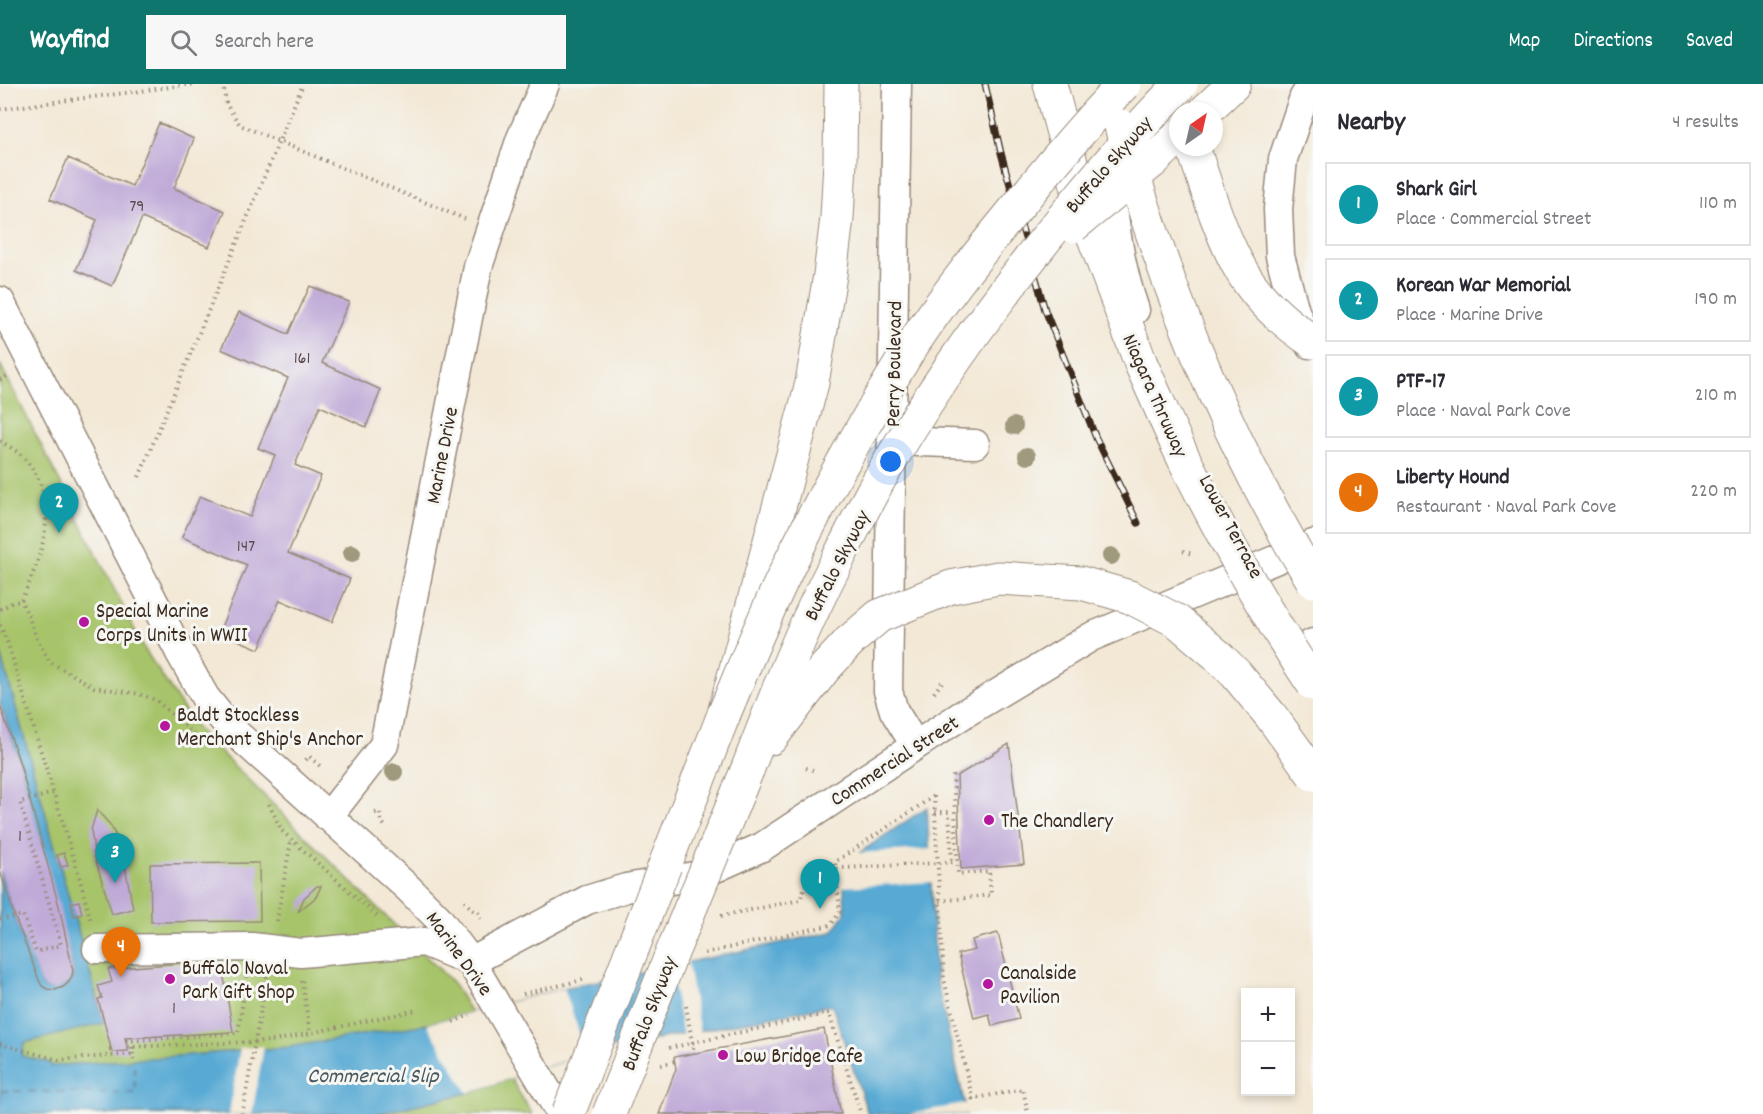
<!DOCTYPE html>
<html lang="en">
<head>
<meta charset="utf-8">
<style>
  :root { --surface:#fff; --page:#f7f7f7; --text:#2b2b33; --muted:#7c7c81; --line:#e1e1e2; --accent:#0f766e }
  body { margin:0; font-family:Dekko,sans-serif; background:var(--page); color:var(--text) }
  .controls { position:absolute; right:18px; bottom:18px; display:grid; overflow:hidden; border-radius:0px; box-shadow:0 3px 9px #0003 }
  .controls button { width:54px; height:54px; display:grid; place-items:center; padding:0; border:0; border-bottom:2px solid var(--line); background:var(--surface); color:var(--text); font:30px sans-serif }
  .compass { position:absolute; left:1169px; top:18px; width:54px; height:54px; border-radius:50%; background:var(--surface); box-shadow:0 3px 9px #0003; rotate:34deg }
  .you { position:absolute; left:891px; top:378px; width:21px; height:21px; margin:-15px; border:4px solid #fff; border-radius:50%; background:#1a73e8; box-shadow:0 0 0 9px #1a73e833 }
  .badge { display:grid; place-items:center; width:39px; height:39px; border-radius:50%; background:var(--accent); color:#fff; font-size:20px; font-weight:700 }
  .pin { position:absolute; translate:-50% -50px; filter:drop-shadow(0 2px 3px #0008) }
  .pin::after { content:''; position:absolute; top:32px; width:21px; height:18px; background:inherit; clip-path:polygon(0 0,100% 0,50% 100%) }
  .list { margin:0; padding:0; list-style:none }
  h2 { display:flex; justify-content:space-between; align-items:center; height:78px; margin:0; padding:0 24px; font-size:26px }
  h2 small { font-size:20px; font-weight:400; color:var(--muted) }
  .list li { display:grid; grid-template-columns:39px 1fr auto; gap:18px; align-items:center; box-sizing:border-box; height:84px; margin:0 12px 12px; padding:0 12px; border:2px solid var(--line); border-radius:0px }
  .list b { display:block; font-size:22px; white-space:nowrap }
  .list p { margin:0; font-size:20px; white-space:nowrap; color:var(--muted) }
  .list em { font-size:20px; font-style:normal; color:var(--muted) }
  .icon { flex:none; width:33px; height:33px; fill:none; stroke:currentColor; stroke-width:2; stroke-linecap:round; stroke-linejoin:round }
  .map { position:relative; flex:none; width:1313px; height:1030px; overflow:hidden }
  header { display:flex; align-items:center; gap:36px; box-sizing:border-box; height:84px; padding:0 30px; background:var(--accent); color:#fff }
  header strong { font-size:28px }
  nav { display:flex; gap:33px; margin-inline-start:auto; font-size:21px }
  .search { width:420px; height:54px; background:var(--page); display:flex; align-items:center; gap:15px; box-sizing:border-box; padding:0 21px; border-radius:0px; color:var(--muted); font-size:22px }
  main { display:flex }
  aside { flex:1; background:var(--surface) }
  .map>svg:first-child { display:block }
</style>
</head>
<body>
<header>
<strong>Wayfind</strong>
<div class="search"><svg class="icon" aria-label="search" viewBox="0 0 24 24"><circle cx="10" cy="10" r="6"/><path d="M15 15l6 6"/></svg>Search here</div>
<nav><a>Map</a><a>Directions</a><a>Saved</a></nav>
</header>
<main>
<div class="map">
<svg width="1313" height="1030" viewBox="0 0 1313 1030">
  <rect width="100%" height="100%" fill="#f6f6f2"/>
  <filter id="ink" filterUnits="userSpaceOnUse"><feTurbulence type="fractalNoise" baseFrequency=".0167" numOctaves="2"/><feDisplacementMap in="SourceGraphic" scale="12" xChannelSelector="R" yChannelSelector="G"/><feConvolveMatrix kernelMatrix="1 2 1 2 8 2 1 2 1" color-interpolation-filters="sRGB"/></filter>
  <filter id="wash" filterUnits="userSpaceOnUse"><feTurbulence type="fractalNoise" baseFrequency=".008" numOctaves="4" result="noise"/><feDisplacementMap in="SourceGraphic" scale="24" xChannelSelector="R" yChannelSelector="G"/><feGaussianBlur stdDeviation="1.35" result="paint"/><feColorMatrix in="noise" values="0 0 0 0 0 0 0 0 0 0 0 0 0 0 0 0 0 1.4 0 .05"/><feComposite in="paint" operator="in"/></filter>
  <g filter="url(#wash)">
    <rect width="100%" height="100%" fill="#f3e8d5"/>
    <!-- green -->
    <path fill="#a7c46b" stroke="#717744" stroke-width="1.5" d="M0,280L145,566L196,644L453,899L532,1030H14L24,959L103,938L0,567Z"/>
    <!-- water -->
    <path fill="#59aad4" stroke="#4a6a79" stroke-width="1.5" d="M0,567L104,939L24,959L22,972L50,979L51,982L289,963L427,940L564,904L832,848L845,830L843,780L927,723L936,895L967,1030H868L832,921L586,969L468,1009L376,1030H0V787L16,836L42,902L47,905C61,906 72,901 73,887L20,680L0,619Z"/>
    <!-- pier -->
    <path fill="#f3e8d5" d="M932,765L934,798L841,803V779L854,769Z
      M687,875L700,950L683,953L670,879Z
      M564,904L586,969L468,1009L427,940Z
      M264,962L252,1030H229L240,964Z
      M967,1019L970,1030H909Z"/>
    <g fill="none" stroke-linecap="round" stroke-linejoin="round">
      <!-- ferry -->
      <path stroke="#46575e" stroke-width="1.5" stroke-dasharray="8 6" stroke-linecap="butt" d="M0,1007L135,1009L134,976"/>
    </g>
    <g id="blocks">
      <!-- building -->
      <path fill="#c0abd8" d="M159,39L194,55L174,104L225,127L209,163L142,134L112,202L76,186L97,136L50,115L68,74L132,102Z
        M310,202L349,218L322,279L381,306L366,343L320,322L295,381L321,392L288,469L350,495L332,538L280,516L259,565L219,548L247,481L182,453L200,412L250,433L275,371L258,364L288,294L221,265L239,228L288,250Z
        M0,621L20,680L59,822L73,887L72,892L69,898L63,903L55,906L47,905L42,902L39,896L16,836L0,787Z
        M1009,660L1024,780L961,785L957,692Z
        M97,726L111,742L122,765L133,825L112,830L95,774L91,746Z
        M64,769L68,781L61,783L57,771Z
        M259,779L260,837L151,838L150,780Z
        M317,802H321L316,813L298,828L304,814Z
        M79,817L82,830L74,832L71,819Z
        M998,849L1019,935L992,942L989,930L974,934L958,870L975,866L972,856Z
        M221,876L233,948L125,954L128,967L112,968L98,915L102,914L98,902L112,898L108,885Z
        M824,945L841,1030H659L676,985L674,973Z"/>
    </g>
  </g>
  <g filter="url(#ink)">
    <use href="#blocks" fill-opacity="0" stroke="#97897a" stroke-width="1.5"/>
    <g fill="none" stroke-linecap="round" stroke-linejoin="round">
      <defs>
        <path id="minor" d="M897,0L888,607L894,627L915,661
          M1111,92C1113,137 1120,183 1135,226
          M0,217L179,567L205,613L230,644L408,804L438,834L471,878L561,1030
          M1309,260L1295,227L1280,172L1278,125L1283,75L1304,13L1312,0
          M892,357L975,360
          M1306,563L1313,559
          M328,733L384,661L478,183L521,54L545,0
          M97,865L252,863L301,869L424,858L470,877
          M471,878L587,816L626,804L700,791L762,763L962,631L1091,553L1313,460"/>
        <path id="highway" d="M1050,0L1083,124L1141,280
          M1205,27L1234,0
          M771,654L824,585L850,557
          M748,684C775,613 802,544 837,477
          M665,781L724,630L812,299L830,191L837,134L840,78L841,0"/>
      </defs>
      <!-- minor casing -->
      <use href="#minor" stroke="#97897a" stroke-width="31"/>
      <!-- highway casing -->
      <use href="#highway" stroke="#97897a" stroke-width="35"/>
      <!-- path -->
      <path stroke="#97897a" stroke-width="4" stroke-dasharray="1.5 4.5" stroke-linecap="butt" d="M223,0L226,20L240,41L465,135
        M0,25L194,0
        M0,296L7,292
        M0,357C6,361 14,365 20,370C64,413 44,468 21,517L28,531L37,555L50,578L94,603L139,610L156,616L198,654
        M139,393L303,0
        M1183,467L1192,470
        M0,525L14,518L21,517
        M0,541L8,560L78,788L91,838
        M934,609L942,598
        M306,676L309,672L320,682
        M806,684L813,686
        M934,712L944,895L973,1017
        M269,720L282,747L378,833
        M935,728H949L952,778
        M375,729L380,728L381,737L385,742
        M464,817L474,827
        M940,817L991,811L989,787L958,790L953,687
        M478,828L480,835
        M721,832L800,816L807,798L825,785
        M0,835L23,831L36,868L61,861L20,718L54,709
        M277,837L291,756
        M705,869L831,841L840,828L835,778L934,712
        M302,897L310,949
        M523,910L587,895
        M453,938L470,931
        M256,953L267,891
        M126,957L238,949L247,890
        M0,960L59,976L133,970
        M128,963L274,957L417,926
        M132,963L134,976
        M669,964L829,929L861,1030
        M109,965H111
        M661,981L675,977
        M972,1015L1023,1005L1028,1030"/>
      <!-- minor -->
      <use href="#minor" stroke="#fff" stroke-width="28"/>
      <!-- highway -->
      <use href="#highway" stroke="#fff" stroke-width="33"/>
      <defs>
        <path id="rail" d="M985,0L1001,69L1045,226L1096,354L1138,439"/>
      </defs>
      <!-- rail casing -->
      <use href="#rail" stroke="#3b2a1e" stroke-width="7"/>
      <!-- rail -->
      <use href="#rail" stroke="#f6f6f2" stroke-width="4.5" stroke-dasharray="14" stroke-linecap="butt"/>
      <defs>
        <path id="highway-bridge" d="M1121,42C1128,68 1134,95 1143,121C1185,252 1241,380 1313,497
          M1193,63C1206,102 1218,143 1237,179C1254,212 1283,238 1313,258
          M1073,142L1152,78L1178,53
          M1141,280C1156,312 1169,345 1185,377C1223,453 1265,529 1313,600
          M837,477C851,450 864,422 879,396C932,304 994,218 1061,136C1099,89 1138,43 1181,0
          M850,557L879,532L951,503L998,494L1081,499L1130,513L1177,537L1217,571L1236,590L1271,632L1313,690
          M724,630C747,575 770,518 797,465C830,399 867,334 906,271C939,219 978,170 1017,123C1051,81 1086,39 1124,0
          M568,1030L665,781
          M609,1030L670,874L748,684"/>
      </defs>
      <!-- highway-bridge casing -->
      <use href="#highway-bridge" stroke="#97897a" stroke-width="35" stroke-linecap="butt"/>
      <!-- path-bridge -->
      <path stroke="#97897a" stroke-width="4" stroke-dasharray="1.5 4.5" stroke-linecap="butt" d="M825,785L957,778
        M686,922L694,969
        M242,1030L256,953"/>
      <!-- highway-bridge -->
      <use href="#highway-bridge" stroke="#fff" stroke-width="33"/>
    </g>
    <!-- trees -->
    <g fill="#9f997d">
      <circle cx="1014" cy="342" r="9"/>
      <circle cx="1027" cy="372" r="9"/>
      <circle cx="352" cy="469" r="9"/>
      <circle cx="1111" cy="472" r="9"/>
      <circle cx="394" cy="688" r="9"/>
    </g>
  </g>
  <!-- markers -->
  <g fill="#b5179e" stroke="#f6f6f2" stroke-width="2">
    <circle cx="84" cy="538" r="6"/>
    <circle cx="165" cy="642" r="6"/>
    <circle cx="989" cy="736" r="6"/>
    <circle cx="170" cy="895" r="6"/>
    <circle cx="988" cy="900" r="6"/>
    <circle cx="723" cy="971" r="6"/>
  </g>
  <g text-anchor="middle" stroke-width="6" stroke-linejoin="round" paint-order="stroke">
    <!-- number labels -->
    <g font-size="18" fill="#5c4a4c">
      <text x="137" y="127">79</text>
      <text x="302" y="279">161</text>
      <text x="246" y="467">147</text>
      <text x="20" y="757">1</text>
      <text x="174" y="929">1</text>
    </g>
    <!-- street labels -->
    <g font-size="21" fill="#3b2a1e" stroke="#f6f6f2">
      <text transform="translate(1108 80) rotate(-49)" y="7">Buffalo Skyway</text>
      <text transform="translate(893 280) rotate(-89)" y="7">Perry Boulevard</text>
      <text transform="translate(1156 311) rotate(66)" y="7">Niagara Thruway</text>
      <text transform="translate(441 371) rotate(-79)" y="7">Marine Drive</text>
      <text transform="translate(1232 442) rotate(62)" y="7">Lower Terrace</text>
      <text transform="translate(836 481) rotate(-63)" y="7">Buffalo Skyway</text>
      <text transform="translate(894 676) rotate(-33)" y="7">Commercial Street</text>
      <text transform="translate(460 869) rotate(54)" y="7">Marine Drive</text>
      <text transform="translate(648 929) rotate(-69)" y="7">Buffalo Skyway</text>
    </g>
    <!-- poi labels -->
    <g font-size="21" fill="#3b2a1e" stroke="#f6f6f2" text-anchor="start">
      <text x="96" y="533">Special Marine<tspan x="96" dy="24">Corps Units in WWII</tspan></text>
      <text x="177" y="637">Baldt Stockless<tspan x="177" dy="24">Merchant Ship's Anchor</tspan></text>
      <text x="1001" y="743">The Chandlery</text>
      <text x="182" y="890">Buffalo Naval<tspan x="182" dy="24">Park Gift Shop</tspan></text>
      <text x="1000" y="895">Canalside<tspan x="1000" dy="24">Pavilion</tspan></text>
      <text x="735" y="978">Low Bridge Cafe</text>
    </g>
    <!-- water labels -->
    <g font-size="22" font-style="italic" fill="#46575e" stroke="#f6f6f2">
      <text x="373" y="998">Commercial Slip</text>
    </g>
  </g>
</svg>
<div class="controls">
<button>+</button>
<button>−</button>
</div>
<svg class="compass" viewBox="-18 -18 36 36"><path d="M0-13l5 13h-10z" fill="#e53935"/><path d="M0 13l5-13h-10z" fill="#7c7c81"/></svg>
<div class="you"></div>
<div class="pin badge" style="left:820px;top:825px;background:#0f9aa8">1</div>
<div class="pin badge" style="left:59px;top:449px;background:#0f9aa8">2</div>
<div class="pin badge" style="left:115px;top:799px;background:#0f9aa8">3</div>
<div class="pin badge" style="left:121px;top:893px;background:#e8710a">4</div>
</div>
<aside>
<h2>Nearby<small>4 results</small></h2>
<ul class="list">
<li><span class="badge" style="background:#0f9aa8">1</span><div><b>Shark Girl</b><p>Place · Commercial Street</p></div><em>110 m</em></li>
<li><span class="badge" style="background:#0f9aa8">2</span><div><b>Korean War Memorial</b><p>Place · Marine Drive</p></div><em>190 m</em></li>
<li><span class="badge" style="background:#0f9aa8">3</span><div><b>PTF-17</b><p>Place · Naval Park Cove</p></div><em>210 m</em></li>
<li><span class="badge" style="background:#e8710a">4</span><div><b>Liberty Hound</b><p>Restaurant · Naval Park Cove</p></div><em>220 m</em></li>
</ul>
</aside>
</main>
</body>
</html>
